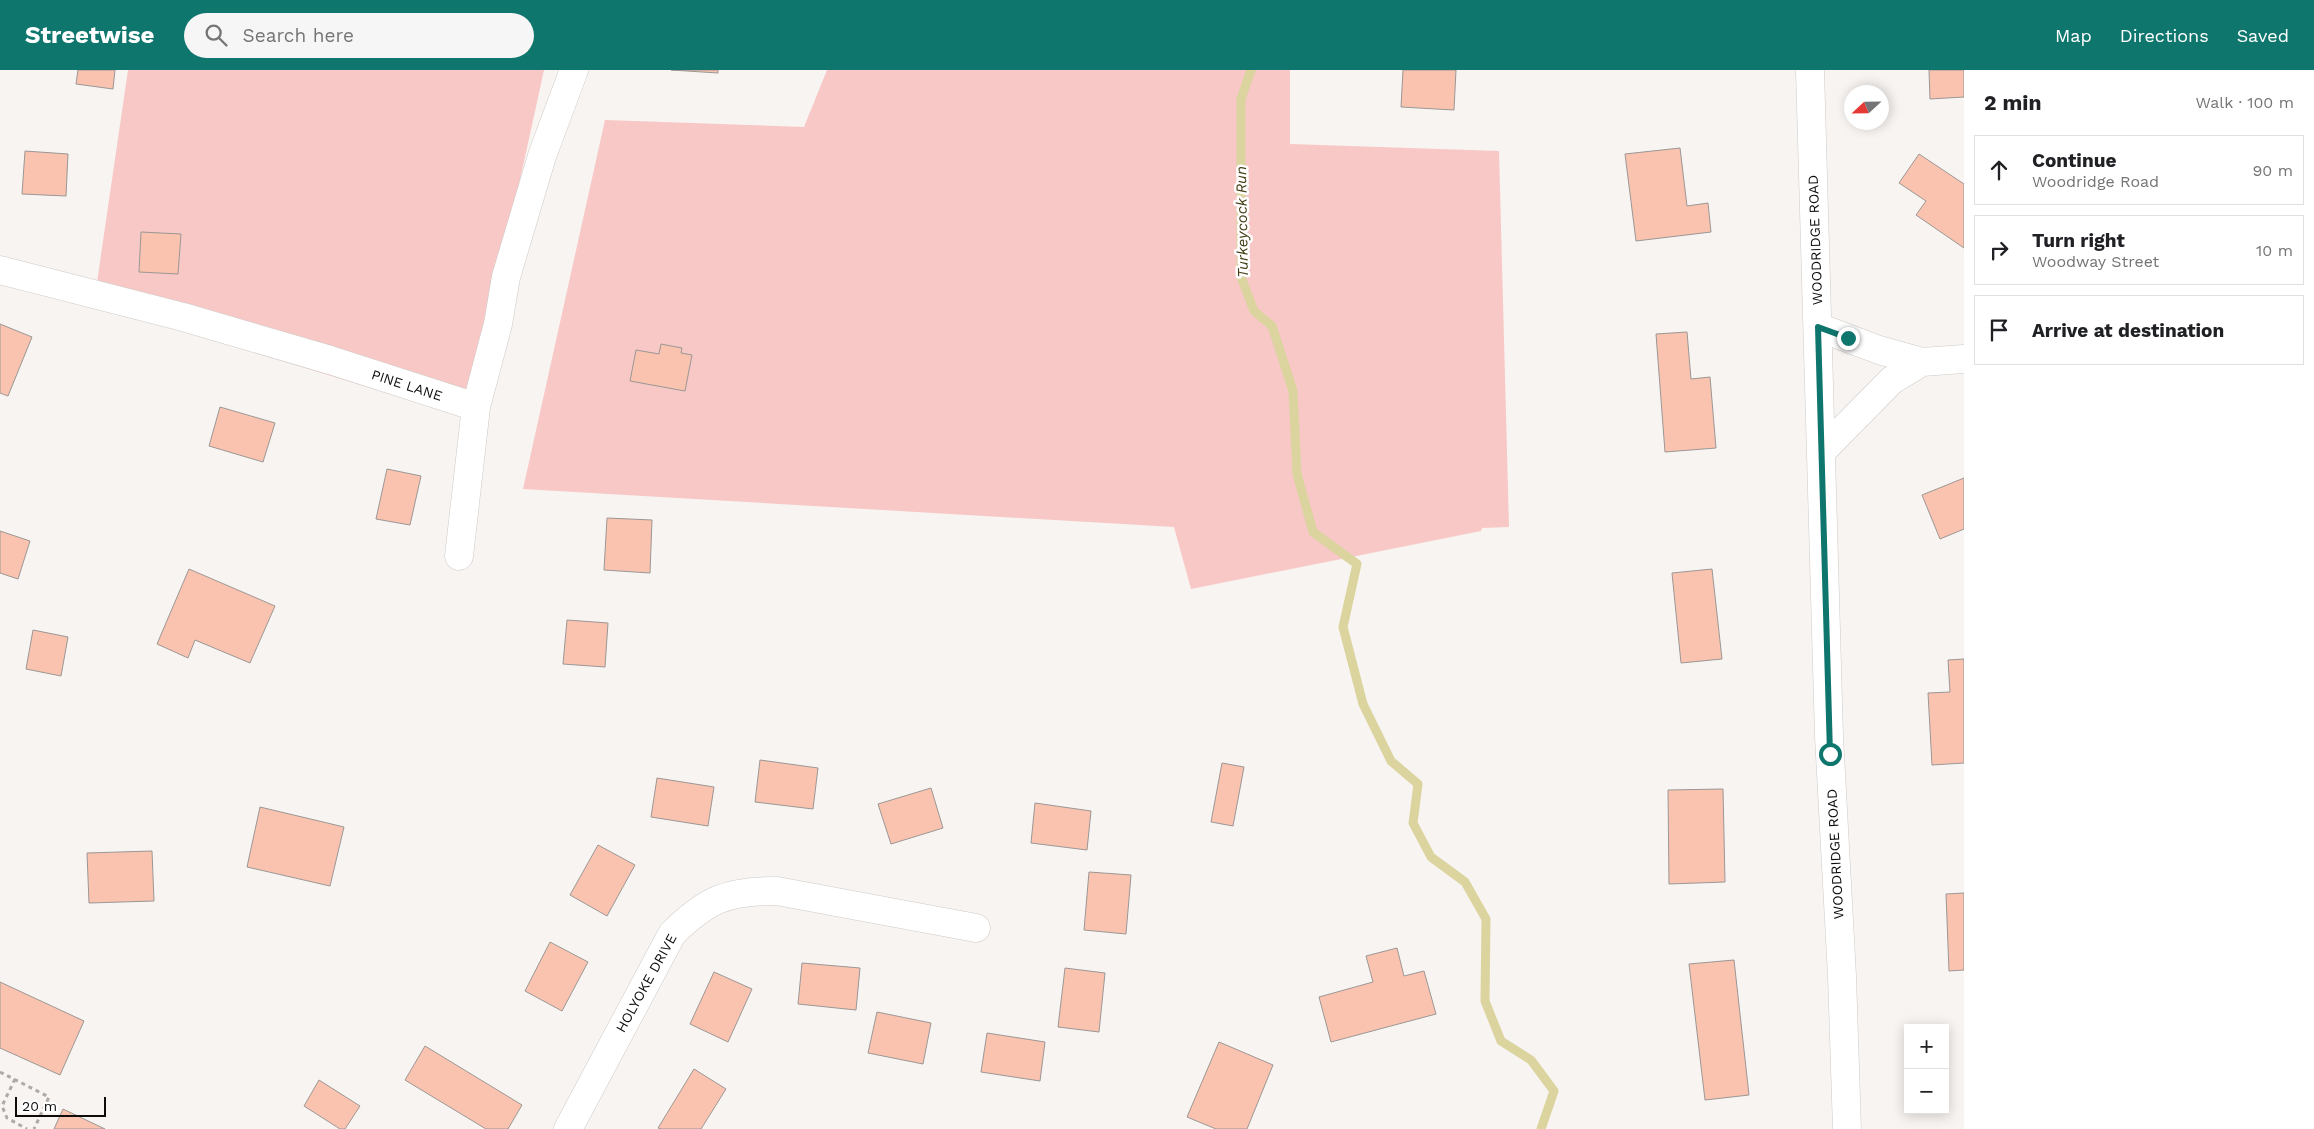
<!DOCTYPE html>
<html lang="en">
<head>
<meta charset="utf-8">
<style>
  :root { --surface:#fff; --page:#f6f6f6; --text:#202124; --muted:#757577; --line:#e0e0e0; --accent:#0f766e }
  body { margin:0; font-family:"Work Sans",sans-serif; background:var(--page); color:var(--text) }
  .controls { position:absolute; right:15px; bottom:15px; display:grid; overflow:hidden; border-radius:0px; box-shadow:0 2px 12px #0003 }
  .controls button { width:45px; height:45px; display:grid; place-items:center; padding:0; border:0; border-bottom:1px solid var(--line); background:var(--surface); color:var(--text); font:25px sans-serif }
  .compass { position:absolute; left:1844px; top:15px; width:45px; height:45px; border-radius:50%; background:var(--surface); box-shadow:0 2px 12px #0003; rotate:248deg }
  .scale { position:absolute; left:15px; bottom:12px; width:91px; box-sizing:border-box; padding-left:5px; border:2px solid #0d0c0b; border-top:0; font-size:14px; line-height:18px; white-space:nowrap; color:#0d0c0b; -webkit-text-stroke:4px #fff; paint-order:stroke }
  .stop { position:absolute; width:15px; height:15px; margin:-11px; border:4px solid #0f766e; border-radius:50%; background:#fff }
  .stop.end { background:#0f766e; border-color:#fff; box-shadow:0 1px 5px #0008 }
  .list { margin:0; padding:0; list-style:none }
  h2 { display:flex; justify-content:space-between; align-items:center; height:65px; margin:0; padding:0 20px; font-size:21px }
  h2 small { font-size:16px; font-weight:400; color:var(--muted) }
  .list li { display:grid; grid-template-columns:32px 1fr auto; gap:15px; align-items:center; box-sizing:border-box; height:70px; margin:0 10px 10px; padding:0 10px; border:1px solid var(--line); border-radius:0px }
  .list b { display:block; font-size:19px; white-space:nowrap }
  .list p { margin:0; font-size:16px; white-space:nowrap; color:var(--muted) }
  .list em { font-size:16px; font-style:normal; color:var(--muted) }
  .icon { flex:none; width:28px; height:28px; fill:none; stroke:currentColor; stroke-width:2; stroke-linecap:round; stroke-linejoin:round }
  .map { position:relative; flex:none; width:1964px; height:1059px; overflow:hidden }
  header { display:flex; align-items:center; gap:30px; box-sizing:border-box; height:70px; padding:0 25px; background:var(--accent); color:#fff }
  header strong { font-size:24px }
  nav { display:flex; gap:28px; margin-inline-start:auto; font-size:18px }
  .search { width:350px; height:45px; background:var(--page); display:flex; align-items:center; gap:12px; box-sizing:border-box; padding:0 18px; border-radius:28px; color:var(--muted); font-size:19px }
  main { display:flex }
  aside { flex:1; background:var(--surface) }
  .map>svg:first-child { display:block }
</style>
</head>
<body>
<header>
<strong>Streetwise</strong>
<div class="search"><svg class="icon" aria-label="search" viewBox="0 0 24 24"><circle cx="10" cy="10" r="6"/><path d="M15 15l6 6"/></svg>Search here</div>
<nav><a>Map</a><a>Directions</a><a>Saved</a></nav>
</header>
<main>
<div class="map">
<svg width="1964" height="1059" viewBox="0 0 1964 1059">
  <rect width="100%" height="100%" fill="#f8f4f1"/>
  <!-- green -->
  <path fill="#f7c8c6" d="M128,0H544L468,348L94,233Z
    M827,0H1290V74L1499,81L1509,457L1482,458L1481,461L1191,519L1174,457L523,419L605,50L804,57Z"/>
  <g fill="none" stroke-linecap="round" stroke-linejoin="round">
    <!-- stream -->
    <path stroke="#dbd49f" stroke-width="9" d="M1251,0L1241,29V207L1254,241L1272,256L1293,321L1297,404L1313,462L1357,494L1343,557L1363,634L1391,691L1418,714L1413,753L1431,787L1465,812L1486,849L1485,931L1501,971L1531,990L1554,1021L1541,1059"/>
  </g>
  <!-- building -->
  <path fill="#fac3af" stroke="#9b9795" d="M78,0H115L113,19L76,14Z
    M671,0H718V3Z
    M1403,0H1456L1454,40L1401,37Z
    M1929,0H1964V27L1930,29Z
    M1680,78L1687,136L1708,133L1711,162L1636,171L1625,84Z
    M25,81L68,84L66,126L22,124Z
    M1919,84L1964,114V178L1916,145L1926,131L1899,113Z
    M141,162L181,164L178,204L139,202Z
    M0,254L32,267L8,326L0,323Z
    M1687,262L1691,309L1710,307L1716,378L1665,382L1656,264Z
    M661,274L682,278L681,283L692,285L685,321L630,311L636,280L659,284Z
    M220,337L275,353L263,392L209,376Z
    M387,399L421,406L410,455L376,449Z
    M1964,408V459L1940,469L1922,425Z
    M607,448L652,450L650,503L604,500Z
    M0,461L30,471L18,509L0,503Z
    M189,499L275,536L250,593L195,570L188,588L157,574Z
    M1712,499L1722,589L1681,593L1672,503Z
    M567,550L608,553L605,597L563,594Z
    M33,560L68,567L61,606L26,599Z
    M1964,589V693L1932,695L1928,623L1950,622L1948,590Z
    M760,690L818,698L813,739L755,732Z
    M1222,693L1244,697L1233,756L1211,752Z
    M657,708L714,717L708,756L651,747Z
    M931,718L943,758L891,774L878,734Z
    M1723,719L1725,812L1669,814L1668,720Z
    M1035,733L1091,741L1087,780L1031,773Z
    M260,737L344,757L330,816L247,797Z
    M598,775L635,795L607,846L570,825Z
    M152,781L154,831L89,833L87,783Z
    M1089,802L1131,805L1126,864L1084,860Z
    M1964,823V900L1949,901L1946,824Z
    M550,872L588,892L562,941L525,921Z
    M1397,878L1404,906L1424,901L1436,944L1331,972L1319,927L1373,912L1366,886Z
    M1734,890L1749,1025L1705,1030L1689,894Z
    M802,893L860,898L856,940L798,934Z
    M1065,898L1105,903L1099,962L1058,957Z
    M714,902L752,919L728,972L690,954Z
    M0,912L84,951L60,1005L0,978Z
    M877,942L931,953L923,994L868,983Z
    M987,963L1045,972L1040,1011L981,1002Z
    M1219,972L1273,995L1247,1059H1216L1187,1047Z
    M425,976L522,1035L508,1059H486L405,1010Z
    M694,999L726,1019L701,1059H661L658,1058Z
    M319,1010L360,1036L345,1059H340L304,1036Z
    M63,1039L105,1059H54Z"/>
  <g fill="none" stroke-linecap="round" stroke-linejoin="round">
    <defs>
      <path id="minor" d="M1810,0L1829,666L1842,906L1847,1059
        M0,200L183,247L330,290L476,337
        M1818,257L1879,280L1922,292L1964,289
        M1822,381L1892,310L1922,292
        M459,486L476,337L498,254L506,207L542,86L574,0
        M568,1059L672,864C707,829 727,821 777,821L976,858"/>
    </defs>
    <!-- minor casing -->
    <use href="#minor" stroke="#cecbc8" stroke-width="29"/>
    <!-- path -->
    <path stroke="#adaaa7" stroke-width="3" stroke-dasharray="4 4" stroke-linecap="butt" d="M0,1002L49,1027L34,1059
      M15,1009L2,1036L7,1048L27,1059"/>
    <!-- minor -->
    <use href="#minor" stroke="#fff" stroke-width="28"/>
  </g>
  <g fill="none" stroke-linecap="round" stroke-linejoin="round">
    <!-- route -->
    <path stroke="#0f766e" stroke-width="6" d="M1830,684L1818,257L1848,268"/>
  </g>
  <g text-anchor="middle" stroke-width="5" stroke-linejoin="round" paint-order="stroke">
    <!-- street labels -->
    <g font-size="14" fill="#0d0c0b" stroke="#fff">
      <text transform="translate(1815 170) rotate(-92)" y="5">WOODRIDGE ROAD</text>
      <text transform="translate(407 315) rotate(18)" y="5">PINE LANE</text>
      <text transform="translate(1835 784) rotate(-93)" y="5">WOODRIDGE ROAD</text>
      <text transform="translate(646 913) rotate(-61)" y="5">HOLYOKE DRIVE</text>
    </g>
    <!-- water labels -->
    <g font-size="15" font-style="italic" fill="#433d14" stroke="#fff">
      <text transform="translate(1242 152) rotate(-91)" y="5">Turkeycock Run</text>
    </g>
  </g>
</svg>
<div class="controls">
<button>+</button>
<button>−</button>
</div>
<svg class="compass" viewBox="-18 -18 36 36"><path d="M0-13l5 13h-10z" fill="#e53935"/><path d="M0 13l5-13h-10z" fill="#757577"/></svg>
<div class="scale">20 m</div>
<div class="stop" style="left:1830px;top:684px"></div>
<div class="stop end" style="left:1848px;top:268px"></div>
</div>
<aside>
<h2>2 min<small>Walk · 100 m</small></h2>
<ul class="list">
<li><svg class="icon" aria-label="ahead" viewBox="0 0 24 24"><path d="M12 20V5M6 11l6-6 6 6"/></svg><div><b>Continue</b><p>Woodridge Road</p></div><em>90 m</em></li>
<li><svg class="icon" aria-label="right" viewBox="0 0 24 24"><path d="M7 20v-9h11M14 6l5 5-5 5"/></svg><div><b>Turn right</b><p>Woodway Street</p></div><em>10 m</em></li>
<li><svg class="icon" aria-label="arrive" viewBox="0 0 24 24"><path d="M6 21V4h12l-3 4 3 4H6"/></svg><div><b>Arrive at destination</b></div></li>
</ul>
</aside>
</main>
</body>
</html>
